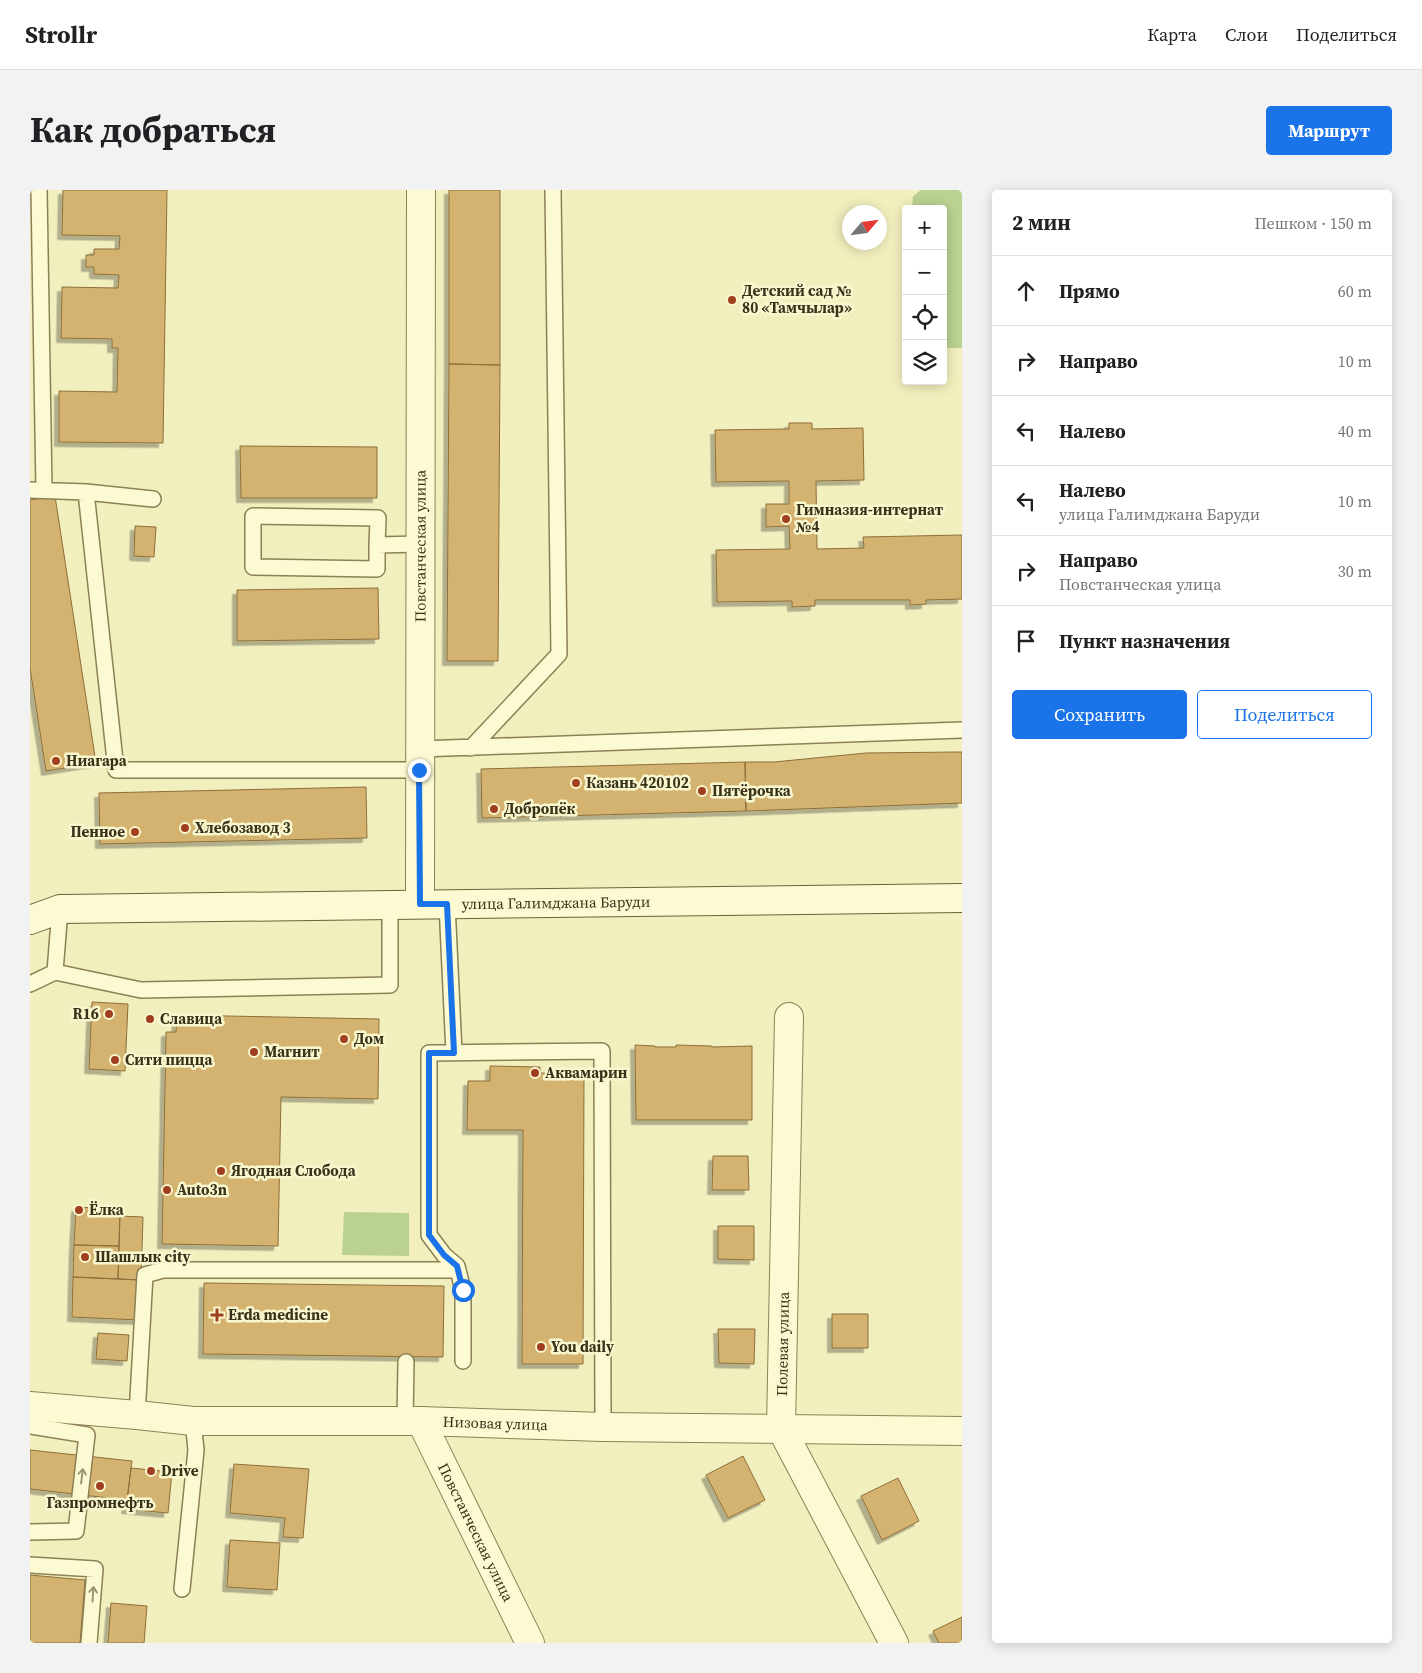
<!DOCTYPE html>
<html lang="ru">
<head>
<meta charset="utf-8">
<style>
  :root { --surface:#fff; --page:#f2f2f2; --text:#202124; --muted:#757577; --line:#e0e0e0; --accent:#1a73e8 }
  body { margin:0; font-family:"Source Serif 4",serif; background:var(--page); color:var(--text) }
  .controls { position:absolute; right:15px; top:15px; display:grid; overflow:hidden; border-radius:5px; box-shadow:0 2px 12px #0003 }
  .controls button { width:45px; height:45px; display:grid; place-items:center; padding:0; border:0; border-bottom:1px solid var(--line); background:var(--surface); color:var(--text); font:25px sans-serif }
  .compass { position:absolute; left:812px; top:15px; width:45px; height:45px; border-radius:50%; background:var(--surface); box-shadow:0 2px 12px #0003; rotate:62deg }
  .stop { position:absolute; width:15px; height:15px; margin:-11px; border:4px solid #1a73e8; border-radius:50%; background:#fff }
  .stop.end { background:#1a73e8; border-color:#fff; box-shadow:0 1px 5px #0008 }
  .list { margin:0; padding:0; list-style:none }
  h2 { display:flex; justify-content:space-between; align-items:center; height:65px; margin:0; padding:0 20px; font-size:21px }
  h2 small { font-size:16px; font-weight:400; color:var(--muted) }
  .list li { display:grid; grid-template-columns:32px 1fr auto; gap:15px; align-items:center; box-sizing:border-box; height:70px; padding:0 20px; border-top:1px solid var(--line) }
  .list b { display:block; font-size:19px; white-space:nowrap }
  .list p { margin:0; font-size:16px; white-space:nowrap; color:var(--muted) }
  .list em { font-size:16px; font-style:normal; color:var(--muted) }
  .actions { display:flex; gap:10px; padding:15px 20px }
  .actions a { flex:1; padding:11px 0; border:1px solid var(--accent); border-radius:5px; text-align:center; font-size:18px; color:var(--accent) }
  .actions .main { background:var(--accent); color:#fff }
  .icon { flex:none; width:28px; height:28px; fill:none; stroke:currentColor; stroke-width:2; stroke-linecap:round; stroke-linejoin:round }
  .map { position:relative; flex:none; width:932px; height:1453px; overflow:hidden; border-radius:5px }
  header { display:flex; align-items:center; gap:30px; box-sizing:border-box; height:70px; padding:0 25px; background:var(--surface); border-bottom:1px solid var(--line) }
  header strong { font-size:24px }
  nav { display:flex; gap:28px; margin-inline-start:auto; font-size:18px }
  .intro { display:flex; align-items:center; justify-content:space-between; box-sizing:border-box; height:120px; padding:0 30px }
  h1 { margin:0; font-size:35px }
  .button { padding:12px 22px; border-radius:5px; background:var(--accent); color:#fff; font-size:18px; font-weight:700 }
  main { display:flex; gap:30px; padding:0 30px }
  aside { flex:1; background:var(--surface); border-radius:5px; box-shadow:0 2px 12px #0003 }
  .map>svg:first-child { display:block }
</style>
</head>
<body>
<header>
<strong>Strollr</strong>
<nav><a>Карта</a><a>Слои</a><a>Поделиться</a></nav>
</header>
<div class="intro"><h1>Как добраться</h1><a class="button">Маршрут</a></div>
<main>
<div class="map">
<svg width="932" height="1453" viewBox="0 0 932 1453">
  <defs>
    <filter id="shadow"><feDropShadow dx="-4.5" dy="4.5" stdDeviation="0" flood-color="#0004"/></filter>
  </defs>
  <rect width="100%" height="100%" fill="#f2efbe"/>
  <!-- green -->
  <path fill="#bad191" d="M891,0H932V158H913V19H882L883,6Z
    M314,1022L379,1023V1066L312,1065Z"/>
  <!-- building -->
  <path fill="#d4b270" stroke="#8d6f39" filter="url(#shadow)" d="M33,0H137L133,253L29,252V201L87,202L88,158H82V149L31,148L32,97L88,98L89,85L64,84V77H56V65H64V59H89L90,46L32,45Z
    M419,0H470V175L419,174Z
    M419,174L470,175L468,471H417Z
    M759,233H782V239L833,238L834,290L786,291L787,359L834,358L833,347L932,345V409L896,410V414L880,415V410H785V416L762,417V411L687,412L686,360L760,359L759,336L736,337V314H759V291L686,292L685,240L759,239Z
    M210,256L347,257V308H211Z
    M25,306L66,573L16,581L0,478V310Z
    M105,336L126,337L124,367L104,366Z
    M348,398L349,449L207,451V400Z
    M924,562H932V613L716,621L715,572H744L836,563Z
    M715,572L716,621L452,628L451,579Z
    M336,597L337,648L70,654L69,603Z
    M62,812L98,814L95,881L59,879Z
    M147,825L349,829L348,909L251,907L248,1056L132,1054L136,842H146Z
    M605,855L625,856V857H646V855L682,856V857L722,856V930H606Z
    M460,876L510,877V883L554,884L553,1174H492L493,940H437L438,891H460Z
    M683,966H718L719,1000H682Z
    M46,1017L90,1019L89,1056L44,1055Z
    M90,1026L113,1027L111,1090L88,1089Z
    M688,1036H724V1070L688,1069Z
    M44,1055L89,1056L88,1089L43,1087Z
    M43,1087L111,1090L109,1130L42,1127Z
    M174,1093L414,1096L413,1167L173,1164Z
    M802,1124H838V1158H802Z
    M688,1139H725L724,1174L689,1173Z
    M68,1143L99,1145L97,1171L66,1169Z
    M0,1260L102,1271L97,1310L0,1299Z
    M713,1266L735,1310L698,1328L676,1285Z
    M204,1274L279,1279L273,1348L253,1347L255,1328L200,1323Z
    M101,1278L142,1282L138,1323L96,1319Z
    M868,1288L889,1331L852,1350L831,1306Z
    M200,1350L250,1353L247,1400L197,1397Z
    M0,1385L55,1390L50,1453H0Z
    M81,1413L117,1416L114,1453H78Z
    M932,1427V1453H909L903,1441Z"/>
  <g fill="none" stroke-linecap="round" stroke-linejoin="round">
    <defs>
      <path id="lane" d="M9,0L14,300
        M0,300L56,302
        M123,309L56,302L86,580H389
        M347,355V379L223,377V326L348,328L347,355L390,354
        M441,558L529,464L523,0
        M390,559L932,540
        M417,714L424,863
        M25,782L111,800L360,795V714
        M0,794L25,782L30,719
        M433,1171V1100L427,1076L414,1065L399,1045V863L572,861L573,1237
        M107,1225L115,1085L133,1080H428
        M375,1231L376,1172
        M0,1236L57,1245L46,1341L0,1342
        M0,1375L65,1379L59,1453
        M152,1399L166,1260L163,1231"/>
      <g id="street">
        <path id="s1" d="M390,714L391,0"/>
        <path d="M759,827L751,1238L864,1453"/>
        <path id="s2" d="M0,1216L107,1225L163,1231H391L573,1237L932,1241"/>
        <path id="s3" d="M391,1231L500,1453"/>
      </g>
      <g id="secondary">
        <path id="s4" d="M0,730L30,719L932,708"/>
      </g>
    </defs>
    <!-- lane casing -->
    <use href="#lane" stroke="#8c8055" stroke-width="18"/>
    <!-- street casing -->
    <use href="#street" stroke="#8c8055" stroke-width="30"/>
    <!-- secondary casing -->
    <use href="#secondary" stroke="#6d6038" stroke-width="30"/>
    <!-- lane -->
    <use href="#lane" stroke="#fcfad2" stroke-width="15"/>
    <!-- street -->
    <use href="#street" stroke="#fcfad2" stroke-width="28"/>
    <!-- secondary -->
    <use href="#secondary" stroke="#fcfad2" stroke-width="28"/>
  </g>
  <!-- one-way arrows -->
  <defs><path id="oneway-shaft" d="M-6 0H5M1.5-3L5.5 0L1.5 3" fill="none" stroke-width="1.6" stroke-linecap="round" stroke-linejoin="round" transform="scale(1.25)"/></defs>
  <g stroke="#9b9676">
    <use href="#oneway-shaft" transform="translate(52 1286) rotate(-83)"/>
    <use href="#oneway-shaft" transform="translate(63 1404) rotate(-86)"/>
  </g>
  <g fill="none" stroke-linecap="round" stroke-linejoin="round">
    <!-- route -->
    <path stroke="#1a73e8" stroke-width="6" d="M389,580L390,714H417L424,863H399V1045L414,1065L427,1076L433,1100"/>
  </g>
  <!-- markers -->
  <g fill="#a03e1f" stroke="#f9f7ce" stroke-width="2">
    <circle cx="702" cy="110" r="5"/>
    <circle cx="756" cy="329" r="5"/>
    <circle cx="26" cy="571" r="5"/>
    <circle cx="546" cy="593" r="5"/>
    <circle cx="672" cy="601" r="5"/>
    <circle cx="464" cy="619" r="5"/>
    <circle cx="155" cy="638" r="5"/>
    <circle cx="105" cy="642" r="5"/>
    <circle cx="79" cy="824" r="5"/>
    <circle cx="120" cy="829" r="5"/>
    <circle cx="314" cy="849" r="5"/>
    <circle cx="224" cy="862" r="5"/>
    <circle cx="85" cy="870" r="5"/>
    <circle cx="505" cy="883" r="5"/>
    <circle cx="191" cy="981" r="5"/>
    <circle cx="137" cy="1000" r="5"/>
    <circle cx="49" cy="1020" r="5"/>
    <circle cx="55" cy="1067" r="5"/>
    <path d="M184.5 1117.5h5v5h5v5h-5v5h-5v-5h-5v-5h5z"/>
    <circle cx="511" cy="1157" r="5"/>
    <circle cx="121" cy="1281" r="5"/>
    <circle cx="70" cy="1296" r="5"/>
  </g>
  <g text-anchor="middle" stroke-width="5" stroke-linejoin="round" paint-order="stroke">
    <!-- poi labels -->
    <g font-size="15" font-weight="bold" fill="#3a311b" stroke="#f9f7ce" text-anchor="start">
      <text x="712" y="106">Детский сад №<tspan x="712" dy="17">80 «Тамчылар»</tspan></text>
      <text x="766" y="325">Гимназия-интернат<tspan x="766" dy="17">№4</tspan></text>
      <text x="36" y="576">Ниагара</text>
      <text x="556" y="598">Казань 420102</text>
      <text x="682" y="606">Пятёрочка</text>
      <text x="474" y="624">Добропёк</text>
      <text x="165" y="643">Хлебозавод 3</text>
      <text x="95" y="647" text-anchor="end">Пенное</text>
      <text x="69" y="829" text-anchor="end">R16</text>
      <text x="130" y="834">Славица</text>
      <text x="324" y="854">Дом</text>
      <text x="234" y="867">Магнит</text>
      <text x="95" y="875">Сити пицца</text>
      <text x="515" y="888">Аквамарин</text>
      <text x="201" y="986">Ягодная Слобода</text>
      <text x="147" y="1005">Auto3n</text>
      <text x="59" y="1025">Ёлка</text>
      <text x="65" y="1072">Шашлык city</text>
      <text x="198" y="1130">Erda medicine</text>
      <text x="521" y="1162">You daily</text>
      <text x="131" y="1286">Drive</text>
      <text x="70" y="1318" text-anchor="middle">Газпромнефть</text>
    </g>
    <!-- street labels -->
    <g font-size="15" fill="#3a311b" stroke="#f9f7ce">
      <text dy="5" stroke="none"><textPath href="#s1" startOffset="358">Повстанческая улица</textPath></text>
      <text dy="5" stroke="none"><textPath href="#s4" startOffset="528">улица Галимджана Баруди</textPath></text>
      <text transform="translate(753 1154) rotate(-89)" y="5">Полевая улица</text>
      <text dy="5" stroke="none"><textPath href="#s2" startOffset="466">Низовая улица</textPath></text>
      <text dy="5" stroke="none"><textPath href="#s3" startOffset="124">Повстанческая улица</textPath></text>
    </g>
  </g>
</svg>
<div class="controls">
<button>+</button>
<button>−</button>
<button><svg class="icon" aria-label="locate" viewBox="0 0 24 24"><circle cx="12" cy="12" r="6"/><path d="M12 2v4M12 18v4M2 12h4M18 12h4"/></svg></button>
<button><svg class="icon" aria-label="layers" viewBox="0 0 24 24"><path d="M12 4l9 5-9 5-9-5zM3 14l9 5 9-5"/></svg></button>
</div>
<svg class="compass" viewBox="-18 -18 36 36"><path d="M0-13l5 13h-10z" fill="#e53935"/><path d="M0 13l5-13h-10z" fill="#757577"/></svg>
<div class="stop" style="left:433px;top:1100px"></div>
<div class="stop end" style="left:389px;top:580px"></div>
</div>
<aside>
<h2>2 мин<small>Пешком · 150 m</small></h2>
<ul class="list">
<li><svg class="icon" aria-label="ahead" viewBox="0 0 24 24"><path d="M12 20V5M6 11l6-6 6 6"/></svg><div><b>Прямо</b></div><em>60 m</em></li>
<li><svg class="icon" aria-label="right" viewBox="0 0 24 24"><path d="M7 20v-9h11M14 6l5 5-5 5"/></svg><div><b>Направо</b></div><em>10 m</em></li>
<li><svg class="icon" aria-label="left" viewBox="0 0 24 24"><path d="M17 20v-9H6M10 6l-5 5 5 5"/></svg><div><b>Налево</b></div><em>40 m</em></li>
<li><svg class="icon" aria-label="left" viewBox="0 0 24 24"><path d="M17 20v-9H6M10 6l-5 5 5 5"/></svg><div><b>Налево</b><p>улица Галимджана Баруди</p></div><em>10 m</em></li>
<li><svg class="icon" aria-label="right" viewBox="0 0 24 24"><path d="M7 20v-9h11M14 6l5 5-5 5"/></svg><div><b>Направо</b><p>Повстанческая улица</p></div><em>30 m</em></li>
<li><svg class="icon" aria-label="arrive" viewBox="0 0 24 24"><path d="M6 21V4h12l-3 4 3 4H6"/></svg><div><b>Пункт назначения</b></div></li>
</ul>
<div class="actions"><a class="main">Сохранить</a><a>Поделиться</a></div>
</aside>
</main>
</body>
</html>
